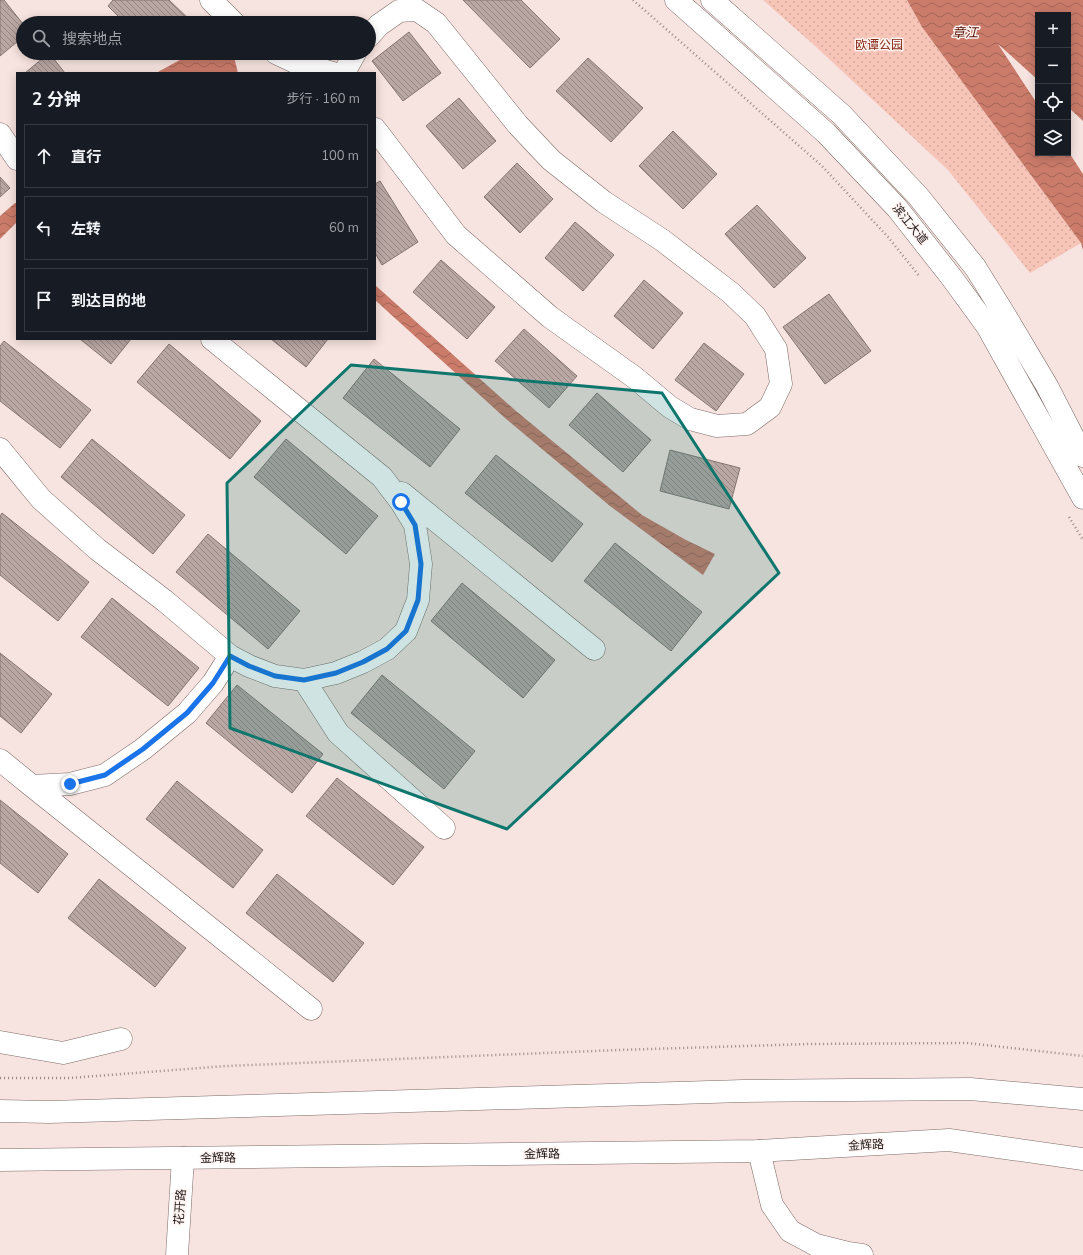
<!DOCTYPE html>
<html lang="zh">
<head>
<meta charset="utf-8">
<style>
  :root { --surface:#171b24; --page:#20242c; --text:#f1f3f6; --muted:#9ea1a6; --line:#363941 }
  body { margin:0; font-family:"Nunito Sans","Noto Sans SC",sans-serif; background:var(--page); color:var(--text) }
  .controls { position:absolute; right:12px; top:12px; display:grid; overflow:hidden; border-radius:0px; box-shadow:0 2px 10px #0003 }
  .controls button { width:36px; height:36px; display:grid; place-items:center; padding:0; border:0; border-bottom:1px solid var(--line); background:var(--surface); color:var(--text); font:20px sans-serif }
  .stop { position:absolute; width:12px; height:12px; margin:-9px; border:3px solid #1a73e8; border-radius:50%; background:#fff }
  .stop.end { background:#1a73e8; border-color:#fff; box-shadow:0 1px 4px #0008 }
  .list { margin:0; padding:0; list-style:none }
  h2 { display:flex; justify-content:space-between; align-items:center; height:52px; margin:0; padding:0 16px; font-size:17px }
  h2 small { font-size:13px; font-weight:400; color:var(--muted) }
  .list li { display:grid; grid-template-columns:26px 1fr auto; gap:12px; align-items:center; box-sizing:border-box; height:64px; margin:0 8px 8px; padding:0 8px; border:1px solid var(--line); border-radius:0px }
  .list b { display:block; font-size:15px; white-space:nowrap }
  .list em { font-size:13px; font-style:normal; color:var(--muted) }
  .icon { flex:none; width:22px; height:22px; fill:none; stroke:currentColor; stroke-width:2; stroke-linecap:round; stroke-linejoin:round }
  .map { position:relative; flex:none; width:1083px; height:1255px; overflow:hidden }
  .search { position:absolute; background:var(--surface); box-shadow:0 2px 10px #0003; left:16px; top:16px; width:360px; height:44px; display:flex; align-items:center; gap:10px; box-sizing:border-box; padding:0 14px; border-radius:22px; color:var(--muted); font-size:15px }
  .panel { position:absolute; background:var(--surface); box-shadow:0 2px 10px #0003; left:16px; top:72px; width:360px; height:268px; border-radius:0px }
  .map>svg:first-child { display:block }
</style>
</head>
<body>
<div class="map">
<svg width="1083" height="1255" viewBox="0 0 1083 1255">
  <defs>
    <pattern id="park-dots" width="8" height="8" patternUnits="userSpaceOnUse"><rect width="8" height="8" fill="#f7c4b8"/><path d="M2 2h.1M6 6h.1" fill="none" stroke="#d3a89d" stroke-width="1.8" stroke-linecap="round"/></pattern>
    <pattern id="water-waves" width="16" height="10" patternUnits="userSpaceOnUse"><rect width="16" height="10" fill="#ca7b6a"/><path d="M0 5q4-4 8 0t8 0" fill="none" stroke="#a36456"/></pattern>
    <pattern id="building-back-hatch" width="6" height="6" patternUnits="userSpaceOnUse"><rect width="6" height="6" fill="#b9a7a3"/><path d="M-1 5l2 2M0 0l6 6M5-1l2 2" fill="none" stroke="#968784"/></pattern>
  </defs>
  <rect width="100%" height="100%" fill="#f7e3df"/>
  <!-- park -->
  <path fill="url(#park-dots)" d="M763,0H907L922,27L1081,243L1030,273L948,170L814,45Z"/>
  <!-- water -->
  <path fill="url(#water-waves)" d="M907,0H1083V121L1068,107V15H1038V80L998,44L1038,105V153H1068V151L1083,174V250L1081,243L922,27Z
    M189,53H233L238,73H156L187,56Z
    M15,203H17V222L0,239V216Z
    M375,285L516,411L642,515L686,540L715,554L703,575L610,506L505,418L375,300Z"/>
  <!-- building -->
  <path fill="url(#building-back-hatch)" stroke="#857571" d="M0,0H4L23,24V37L0,56Z
    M113,0H169L193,23H125L108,6Z
    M463,0H521L560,39L530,68Z
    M409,32L441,73L403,101L372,61Z
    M49,53L65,73H25Z
    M588,58L643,108L611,142L556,91Z
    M459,98L496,141L463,169L426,126Z
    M673,131L717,174L683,209L639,166Z
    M517,163L553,199L520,233L484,197Z
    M0,177L10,188L0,197Z
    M380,181L418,242L382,265L375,253V184Z
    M757,205L806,258L774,288L725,234Z
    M575,222L614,255L583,291L545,258Z
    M441,260L495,307L467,339L413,292Z
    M644,280L683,313L653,349L614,316Z
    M829,294L871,351L825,384L783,327Z
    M524,329L577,376L549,408L495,361Z
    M80,339H131L111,364Z
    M271,339H328L306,367Z
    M4,341L91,410L60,448L0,401V346Z
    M704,343L744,374L716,411L675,380Z
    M169,344L261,421L230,459L137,382Z
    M374,359L460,429L430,467L343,398Z
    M597,393L651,440L623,472L569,425Z
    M92,439L185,515L153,554L61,477Z
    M286,439L378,516L346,554L254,477Z
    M670,450L740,468L729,509L660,491Z
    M496,455L583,524L552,562L465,493Z
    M2,513L89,582L58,621L0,575V516Z
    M208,534L300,611L268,649L176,572Z
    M615,543L702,612L671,651L584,581Z
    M462,583L555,660L523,698L431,621Z
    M112,598L199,668L168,706L81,637Z
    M0,653L52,694L21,733L0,716Z
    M382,675L475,751L444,789L351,713Z
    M237,685L323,754L292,793L206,723Z
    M337,778L424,847L393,885L306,816Z
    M177,781L263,850L233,888L146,819Z
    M0,800L68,854L38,893L0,863Z
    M277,874L364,943L333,982L246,913Z
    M99,879L186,948L155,987L68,918Z"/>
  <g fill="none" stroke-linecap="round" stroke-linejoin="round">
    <defs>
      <path id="minor" d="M211,0L234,23
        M369,36L379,25L399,11L417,10L436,23L518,125L551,160L604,202L662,240L731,293L755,316L776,349L781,384L770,407L747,424L717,426L690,419L670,407L634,377L550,317L456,235L375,129
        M276,53L295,62L333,73
        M344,73L355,53
        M0,134L17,159
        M0,449L41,499L97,549L165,601L230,656L249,666L275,676L304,680L336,673L363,662L387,649L406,631L418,600L421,564L415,525L401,502L382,477L212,339
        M402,493L594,649
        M304,680L338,733L444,828
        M0,760L32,786L70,784L105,775L143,749L187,713L213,683L230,656
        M32,786L311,1009
        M0,1042L63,1053L121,1039
        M759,1151L772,1205L790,1231L816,1245L848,1253L862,1255
        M177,1255L183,1158"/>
      <path id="major" d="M676,0L826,133L897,208L952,278L987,326L1083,498
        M712,0L842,115L918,196L975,267L1003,312L1047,386L1083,456
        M0,1111L50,1112L743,1091L970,1089L1083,1099
        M0,1160L759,1151L949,1140L1083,1159"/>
    </defs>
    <!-- minor casing -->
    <use href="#minor" stroke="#7c6b67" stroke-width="23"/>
    <!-- major casing -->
    <use href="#major" stroke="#7c6b67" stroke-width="23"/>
    <!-- path -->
    <path stroke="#968885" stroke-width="2.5" stroke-dasharray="1 3" stroke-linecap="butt" d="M633,0L822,166L888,237L920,277
      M1069,517L1083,540
      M0,1078H70L226,1066L619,1050L811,1044L967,1043L1083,1056"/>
    <!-- minor -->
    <use href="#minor" stroke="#fff" stroke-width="22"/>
    <!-- major -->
    <use href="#major" stroke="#fff" stroke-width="22"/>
  </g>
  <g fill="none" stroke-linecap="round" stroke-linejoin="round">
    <!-- route -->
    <path stroke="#1a73e8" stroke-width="5" d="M70,784L105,775L143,749L187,713L213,683L230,656L249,666L275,676L304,680L336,673L363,662L387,649L406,631L418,600L421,564L415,525L401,502"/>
  </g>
  <!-- marked area -->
  <path fill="#0f766e" fill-opacity="0.2" stroke="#0f766e" stroke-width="3" stroke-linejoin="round" d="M351,365L662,393L779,573L507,829L230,728L227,483Z"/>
  <g text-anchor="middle" stroke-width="3" stroke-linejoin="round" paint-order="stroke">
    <!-- park labels -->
    <g font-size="12" fill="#842512" stroke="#fef3f0">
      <text x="879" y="49">欧谭公园</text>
    </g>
    <!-- street labels -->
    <g font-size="12" fill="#1e1816" stroke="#fef3f0">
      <text transform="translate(910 224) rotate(51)" y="4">滨江大道</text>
      <text transform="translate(866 1145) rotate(-3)" y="4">金辉路</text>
      <text transform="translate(542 1154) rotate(-1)" y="4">金辉路</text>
      <text transform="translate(218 1158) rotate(-1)" y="4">金辉路</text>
      <text transform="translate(180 1207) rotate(-86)" y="4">花开路</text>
    </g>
    <!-- water labels -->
    <g font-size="13" font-style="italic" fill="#560d01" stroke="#fef3f0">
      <text x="965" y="37">章江</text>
    </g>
  </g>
</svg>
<div class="controls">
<button>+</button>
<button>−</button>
<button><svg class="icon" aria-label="locate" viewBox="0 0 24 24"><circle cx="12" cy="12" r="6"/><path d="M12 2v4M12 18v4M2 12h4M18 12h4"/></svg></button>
<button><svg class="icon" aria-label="layers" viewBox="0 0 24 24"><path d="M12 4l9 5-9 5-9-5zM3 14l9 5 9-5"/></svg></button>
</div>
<div class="stop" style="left:401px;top:502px"></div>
<div class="stop end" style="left:70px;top:784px"></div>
<div class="search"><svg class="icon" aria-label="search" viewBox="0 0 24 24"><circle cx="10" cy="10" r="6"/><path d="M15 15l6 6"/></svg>搜索地点</div>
<section class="panel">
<h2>2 分钟<small>步行 · 160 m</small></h2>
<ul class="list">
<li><svg class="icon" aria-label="ahead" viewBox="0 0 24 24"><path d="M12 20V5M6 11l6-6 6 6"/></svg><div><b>直行</b></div><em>100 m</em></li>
<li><svg class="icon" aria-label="left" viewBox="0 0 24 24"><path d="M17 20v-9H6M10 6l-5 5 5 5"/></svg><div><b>左转</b></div><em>60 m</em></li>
<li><svg class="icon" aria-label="arrive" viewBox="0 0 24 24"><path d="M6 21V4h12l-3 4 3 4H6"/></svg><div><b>到达目的地</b></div></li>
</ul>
</section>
</div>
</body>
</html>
